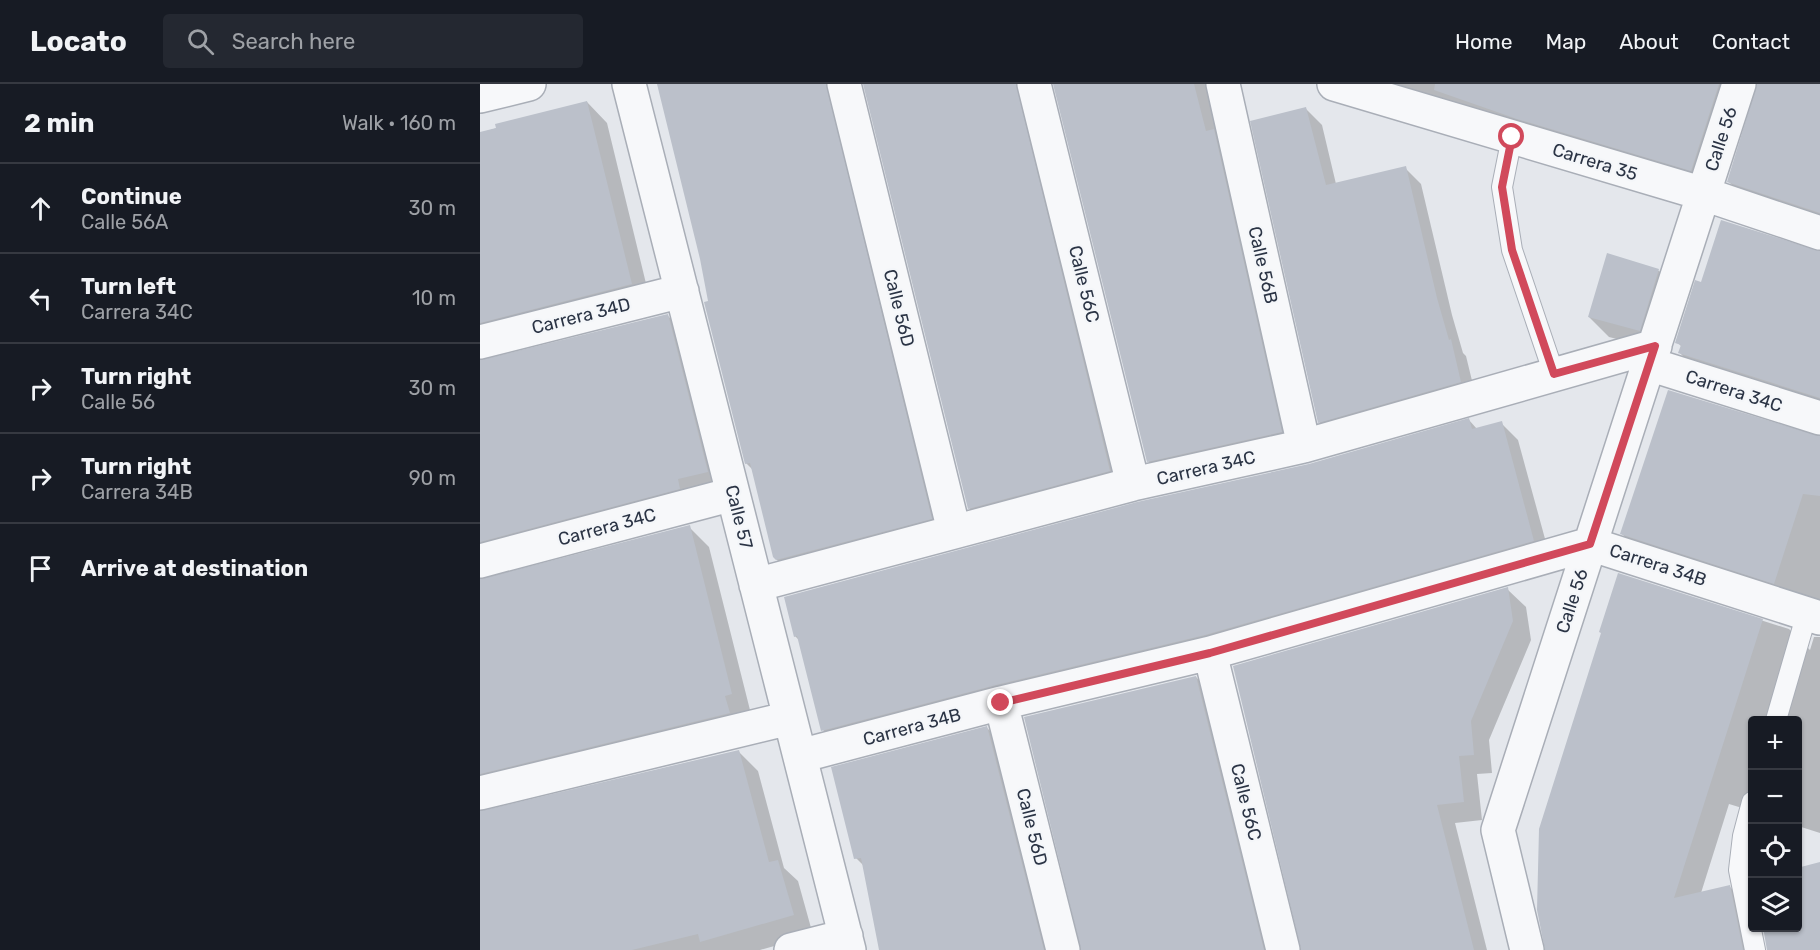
<!DOCTYPE html>
<html lang="en">
<head>
<meta charset="utf-8">
<style>
  :root { --surface:#171b24; --page:#242831; --text:#f1f3f6; --muted:#9ea1a6; --line:#363941 }
  body { margin:0; font-family:Rubik,sans-serif; background:var(--page); color:var(--text) }
  .controls { position:absolute; right:18px; bottom:18px; display:grid; overflow:hidden; border-radius:6px; box-shadow:0 2px 4px #0004 }
  .controls button { width:54px; height:54px; display:grid; place-items:center; padding:0; border:0; border-bottom:2px solid var(--line); background:var(--surface); color:var(--text); font:30px sans-serif }
  .stop { position:absolute; width:18px; height:18px; margin:-14px; border:4px solid #d1495b; border-radius:50%; background:#fff }
  .stop.end { background:#d1495b; border-color:#fff; box-shadow:0 2px 6px #0008 }
  .list { margin:0; padding:0; list-style:none }
  h2 { display:flex; justify-content:space-between; align-items:center; height:78px; margin:0; padding:0 24px; font-size:26px }
  h2 small { font-size:20px; font-weight:400; color:var(--muted) }
  .list li { display:grid; grid-template-columns:39px 1fr auto; gap:18px; align-items:center; box-sizing:border-box; height:90px; padding:0 24px; border-top:2px solid var(--line) }
  .list b { display:block; font-size:22px; white-space:nowrap }
  .list p { margin:0; font-size:20px; white-space:nowrap; color:var(--muted) }
  .list em { font-size:20px; font-style:normal; color:var(--muted) }
  .icon { flex:none; width:33px; height:33px; fill:none; stroke:currentColor; stroke-width:2; stroke-linecap:round; stroke-linejoin:round }
  .map { position:relative; flex:none; width:1340px; height:866px; overflow:hidden }
  header { display:flex; align-items:center; gap:36px; box-sizing:border-box; height:84px; padding:0 30px; background:var(--surface); border-bottom:2px solid var(--line) }
  header strong { font-size:28px }
  nav { display:flex; gap:33px; margin-inline-start:auto; font-size:21px }
  .search { width:420px; height:54px; background:var(--page); display:flex; align-items:center; gap:15px; box-sizing:border-box; padding:0 21px; border-radius:6px; color:var(--muted); font-size:22px }
  main { display:flex }
  aside { flex:1; background:var(--surface) }
  .map>svg:first-child { display:block }
</style>
</head>
<body>
<header>
<strong>Locato</strong>
<div class="search"><svg class="icon" aria-label="search" viewBox="0 0 24 24"><circle cx="10" cy="10" r="6"/><path d="M15 15l6 6"/></svg>Search here</div>
<nav><a>Home</a><a>Map</a><a>About</a><a>Contact</a></nav>
</header>
<main>
<aside>
<h2>2 min<small>Walk · 160 m</small></h2>
<ul class="list">
<li><svg class="icon" aria-label="ahead" viewBox="0 0 24 24"><path d="M12 20V5M6 11l6-6 6 6"/></svg><div><b>Continue</b><p>Calle 56A</p></div><em>30 m</em></li>
<li><svg class="icon" aria-label="left" viewBox="0 0 24 24"><path d="M17 20v-9H6M10 6l-5 5 5 5"/></svg><div><b>Turn left</b><p>Carrera 34C</p></div><em>10 m</em></li>
<li><svg class="icon" aria-label="right" viewBox="0 0 24 24"><path d="M7 20v-9h11M14 6l5 5-5 5"/></svg><div><b>Turn right</b><p>Calle 56</p></div><em>30 m</em></li>
<li><svg class="icon" aria-label="right" viewBox="0 0 24 24"><path d="M7 20v-9h11M14 6l5 5-5 5"/></svg><div><b>Turn right</b><p>Carrera 34B</p></div><em>90 m</em></li>
<li><svg class="icon" aria-label="arrive" viewBox="0 0 24 24"><path d="M6 21V4h12l-3 4 3 4H6"/></svg><div><b>Arrive at destination</b></div></li>
</ul>
</aside>
<div class="map">
<svg width="1340" height="866" viewBox="0 0 1340 866">
  <rect width="100%" height="100%" fill="#e4e7ec"/>
  <!-- shadow -->
  <path fill="#0003" d="M178,0H375L468,452L314,493L297,476L273,386L266,379L221,174Z
    M385,0H565L647,404L506,441L489,424Z
    M575,0H728L818,365L685,394L668,377Z
    M895,0H1340V141L1268,117L1249,98L1279,1L1266,5L1231,105Z
    M107,18L127,39L171,220L2,273V278L188,232L208,252L247,408L6,484L1,497L209,443L229,463L271,630L2,724V729L258,667L278,687L304,784L318,797L333,851L280,866H0V49Z
    M826,25L842,41L856,100L925,84L941,100L972,231L983,269L986,272L996,313L855,353L839,338Z
    M1340,169V327L1219,289L1200,269L1202,263L1197,258L1222,200Z
    M1128,171L1179,187L1199,207L1180,266L1129,253L1109,233Z
    M989,336L997,345L1021,339L1038,356L1070,473L359,663L343,646L320,557L315,552L829,382Z
    M1340,354V527L1161,469L1142,450Z
    M1139,491L1309,545L1330,566L1334,553H1340V749L1318,742V636H1272V727L1249,720L1221,809L1249,802L1269,822L1278,866H1069L1123,550Z
    M1027,505L1046,523L1051,556L1009,656L1012,689L997,690L1002,736L975,739L1007,866H823Z
    M716,593L734,612L797,866H603Z
    M507,644L526,662L577,866H411L384,782L376,774Z"/>
  <!-- building -->
  <path fill="#bbc0ca" d="M177,0H346L452,435L296,476L293,473L270,379L265,380L224,218L228,217L220,175Z
    M383,0H536L630,387L488,425Z
    M573,0H714L726,47L734,45L802,348L667,378Z
    M955,0H1239L1211,87L1037,35L954,6Z
    M1277,0H1340V129L1247,98Z
    M107,17L152,200L0,239V48L16,44L15,40Z
    M826,23L846,101L926,82L957,214L969,256L971,255L981,298L838,339L770,37Z
    M1241,136L1340,167V314L1198,269L1201,261L1195,259L1215,196L1221,198Z
    M1127,169L1179,185L1160,247L1108,233Z
    M188,230L228,388L198,395L200,405L0,458V276Z
    M1188,306L1340,352V412L1323,410L1294,500L1140,450Z
    M989,334L992,345L1022,337L1054,457L725,551L516,601L341,647L317,552L314,553L304,513L657,418L829,380Z
    M210,441L252,610L245,612L250,629L0,690V495Z
    M1138,489L1283,535L1194,814L1250,801L1263,866H1065L1057,826L1059,745L1121,549L1119,548Z
    M1028,503L1033,537L991,637L994,671L979,672L984,718L957,721L994,866H821L753,582Z
    M716,592L784,866H601L544,633Z
    M507,642L564,866H399L381,774L374,775L351,683Z
    M259,666L289,778L298,776L314,831L220,858L218,850L152,866H0V727Z
    M1340,778V866H1287L1283,843H1317V784Z"/>
  <g fill="none" stroke-linecap="round" stroke-linejoin="round">
    <defs>
      <path id="lane" d="M1032,53L1022,103L1032,166L1074,290
        M1296,636L1327,529
        M1272,718L1263,752L1259,786L1275,866"/>
      <path id="street" d="M149,0L369,866
        M364,0L474,447
        M554,0L653,400
        M743,0L824,362
        M854,0L1224,110L1340,149
        M0,12L49,0
        M0,258L202,207
        M1169,280L1340,334
        M0,477L253,410
        M276,501L653,400L824,362L1175,262
        M730,569L803,866
        M521,619L583,866
        M320,672L521,619L730,569L1110,460L1340,534
        M0,709L310,634
        M311,866L366,852
        M1047,866L1018,746L1259,0"/>
    </defs>
    <!-- lane casing -->
    <use href="#lane" stroke="#a9aeb7" stroke-width="22"/>
    <!-- street casing -->
    <use href="#street" stroke="#a9aeb7" stroke-width="36"/>
    <!-- lane -->
    <use href="#lane" stroke="#f7f8fa" stroke-width="20"/>
    <!-- street -->
    <use href="#street" stroke="#f7f8fa" stroke-width="33"/>
  </g>
  <g fill="none" stroke-linecap="round" stroke-linejoin="round">
    <!-- route -->
    <path stroke="#d1495b" stroke-width="8" d="M521,619L730,569L1110,460L1175,262L1074,290L1032,166L1022,103L1032,53"/>
  </g>
  <g text-anchor="middle" stroke-width="4.5" stroke-linejoin="round" paint-order="stroke">
    <!-- street labels -->
    <g font-size="18" fill="#2b3445" stroke="#f4f6f9">
      <text transform="translate(1241 55) rotate(-72)" y="6">Calle 56</text>
      <text transform="translate(1115 78) rotate(17)" y="6">Carrera 35</text>
      <text transform="translate(783 181) rotate(77)" y="6">Calle 56B</text>
      <text transform="translate(604 200) rotate(76)" y="6">Calle 56C</text>
      <text transform="translate(419 224) rotate(76)" y="6">Calle 56D</text>
      <text transform="translate(101 232) rotate(-14)" y="6">Carrera 34D</text>
      <text transform="translate(1254 307) rotate(18)" y="6">Carrera 34C</text>
      <text transform="translate(726 384) rotate(-13)" y="6">Carrera 34C</text>
      <text transform="translate(259 433) rotate(76)" y="6">Calle 57</text>
      <text transform="translate(127 443) rotate(-15)" y="6">Carrera 34C</text>
      <text transform="translate(1178 481) rotate(18)" y="6">Carrera 34B</text>
      <text transform="translate(1092 517) rotate(-72)" y="6">Calle 56</text>
      <text transform="translate(432 643) rotate(-15)" y="6">Carrera 34B</text>
      <text transform="translate(766 718) rotate(76)" y="6">Calle 56C</text>
      <text transform="translate(552 743) rotate(76)" y="6">Calle 56D</text>
    </g>
  </g>
</svg>
<div class="controls">
<button>+</button>
<button>−</button>
<button><svg class="icon" aria-label="locate" viewBox="0 0 24 24"><circle cx="12" cy="12" r="6"/><path d="M12 2v4M12 18v4M2 12h4M18 12h4"/></svg></button>
<button><svg class="icon" aria-label="layers" viewBox="0 0 24 24"><path d="M12 4l9 5-9 5-9-5zM3 14l9 5 9-5"/></svg></button>
</div>
<div class="stop" style="left:1032px;top:53px"></div>
<div class="stop end" style="left:521px;top:619px"></div>
</div>
</main>
</body>
</html>
